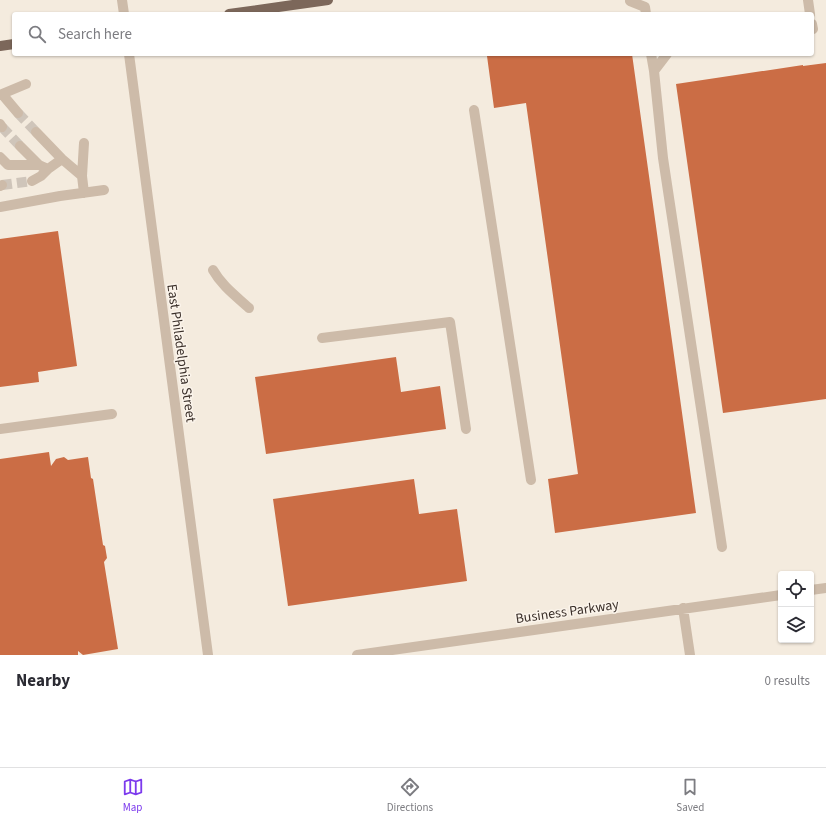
<!DOCTYPE html>
<html lang="en">
<head>
<meta charset="utf-8">
<style>
  :root { --surface:#fff; --page:#f2f2f3; --text:#2b2b33; --muted:#7c7c81; --line:#e1e1e2; --accent:#7c3aed }
  body { margin:0; font-family:"Source Sans 3",sans-serif; background:var(--page); color:var(--text) }
  .controls { position:absolute; right:12px; bottom:12px; display:grid; overflow:hidden; border-radius:4px; box-shadow:0 1px 3px #0004 }
  .controls button { width:36px; height:36px; display:grid; place-items:center; padding:0; border:0; border-bottom:1px solid var(--line); background:var(--surface); color:var(--text); font:20px sans-serif }
  .list { margin:0; padding:0; list-style:none }
  h2 { display:flex; justify-content:space-between; align-items:center; height:52px; margin:0; padding:0 16px; font-size:17px }
  h2 small { font-size:13px; font-weight:400; color:var(--muted) }
  .icon { flex:none; width:22px; height:22px; fill:none; stroke:currentColor; stroke-width:2; stroke-linecap:round; stroke-linejoin:round }
  .map { position:relative; flex:none; width:826px; height:655px; overflow:hidden }
  .search { position:absolute; background:var(--surface); box-shadow:0 1px 3px #0004; left:12px; right:12px; top:12px; height:44px; display:flex; align-items:center; gap:10px; box-sizing:border-box; padding:0 14px; border-radius:4px; color:var(--muted); font-size:15px }
  .sheet { height:112px; background:var(--surface) }
  nav { display:flex; justify-content:space-around; align-items:center; box-sizing:border-box; height:56px; border-top:1px solid var(--line); background:var(--surface); font-size:11px; color:var(--muted) }
  nav a { display:grid; justify-items:center; gap:2px }
  nav .on { color:var(--accent) }
  .map>svg:first-child { display:block }
</style>
</head>
<body>
<div class="map">
<svg width="826" height="655" viewBox="0 0 826 655">
  <rect width="100%" height="100%" fill="#f4ebde"/>
  <!-- building -->
  <path fill="#cb6d45" d="M496,54H632L696,513L555,533L548,479L578,474L526,103L494,108L487,56Z
    M826,63V399L723,413L676,84L803,65V66Z
    M58,231L77,366L38,372L39,382L0,387V239Z
    M396,357L401,392L440,386L446,429L266,454L255,377Z
    M49,452L51,466L56,459L64,457L68,460L88,457L91,478L93,479L103,545L105,546L107,558L104,562L118,649L83,655L78,651V655H0V459Z
    M414,479L419,514L457,509L467,581L288,606L273,499Z"/>
  <g fill="none" stroke-linecap="round" stroke-linejoin="round">
    <!-- minor-tunnel -->
    <path stroke="#cfc5ba" stroke-width="10" stroke-dasharray="10 5" stroke-linecap="butt" d="M18,113L36,132
      M2,127L20,146
      M2,185L32,181"/>
    <!-- minor -->
    <path stroke="#cdbba9" stroke-width="10" d="M122,0L124,14
      M808,0L810,14
      M630,1L645,7L646,14
      M812,24L813,29
      M129,54L208,655
      M651,54L654,71L667,54
      M654,71L663,158L722,547
      M2,94L26,84
      M0,95L2,94L18,113
      M474,110L531,480
      M0,124L2,127
      M36,132L62,159L82,176L84,193
      M20,146L39,165
      M0,157L8,165H39L48,169L62,159
      M82,176L84,143
      M32,181L41,176L48,169
      M0,186L2,185
      M0,207L60,196L104,190
      M213,270C222,286 236,296 249,308
      M322,338L450,322L466,429
      M0,429L112,414
      M811,590L826,588
      M683,608L690,655
      M357,655L781,595"/>
    <!-- major -->
    <path stroke="#7c675a" stroke-width="10" d="M229,14L328,0
      M0,46L14,44"/>
  </g>
  <g text-anchor="middle" stroke-width="3" stroke-linejoin="round" paint-order="stroke">
    <!-- street labels -->
    <g font-size="14" fill="#3a2f29" stroke="#fbf4eb">
      <text transform="translate(182 353) rotate(82)" y="5">East Philadelphia Street</text>
      <text transform="translate(567 611) rotate(-8)" y="5">Business Parkway</text>
    </g>
  </g>
</svg>
<div class="controls">
<button><svg class="icon" aria-label="locate" viewBox="0 0 24 24"><circle cx="12" cy="12" r="6"/><path d="M12 2v4M12 18v4M2 12h4M18 12h4"/></svg></button>
<button><svg class="icon" aria-label="layers" viewBox="0 0 24 24"><path d="M12 4l9 5-9 5-9-5zM3 14l9 5 9-5"/></svg></button>
</div>
<div class="search"><svg class="icon" aria-label="search" viewBox="0 0 24 24"><circle cx="10" cy="10" r="6"/><path d="M15 15l6 6"/></svg>Search here</div>
</div>
<section class="sheet">
<h2>Nearby<small>0 results</small></h2>
<ul class="list">
</ul>
</section>
<nav>
<a class="on"><svg class="icon" aria-label="map" viewBox="0 0 24 24"><path d="M3 6l6-2 6 2 6-2v14l-6 2-6-2-6 2zM9 4v14M15 6v14"/></svg>Map</a>
<a><svg class="icon" aria-label="directions" viewBox="0 0 24 24"><path d="M12 3l9 9-9 9-9-9zM9 14v-3h6M13 9l2 2-2 2"/></svg>Directions</a>
<a><svg class="icon" aria-label="saved" viewBox="0 0 24 24"><path d="M7 4h10v16l-5-4-5 4z"/></svg>Saved</a>
</nav>
</body>
</html>
